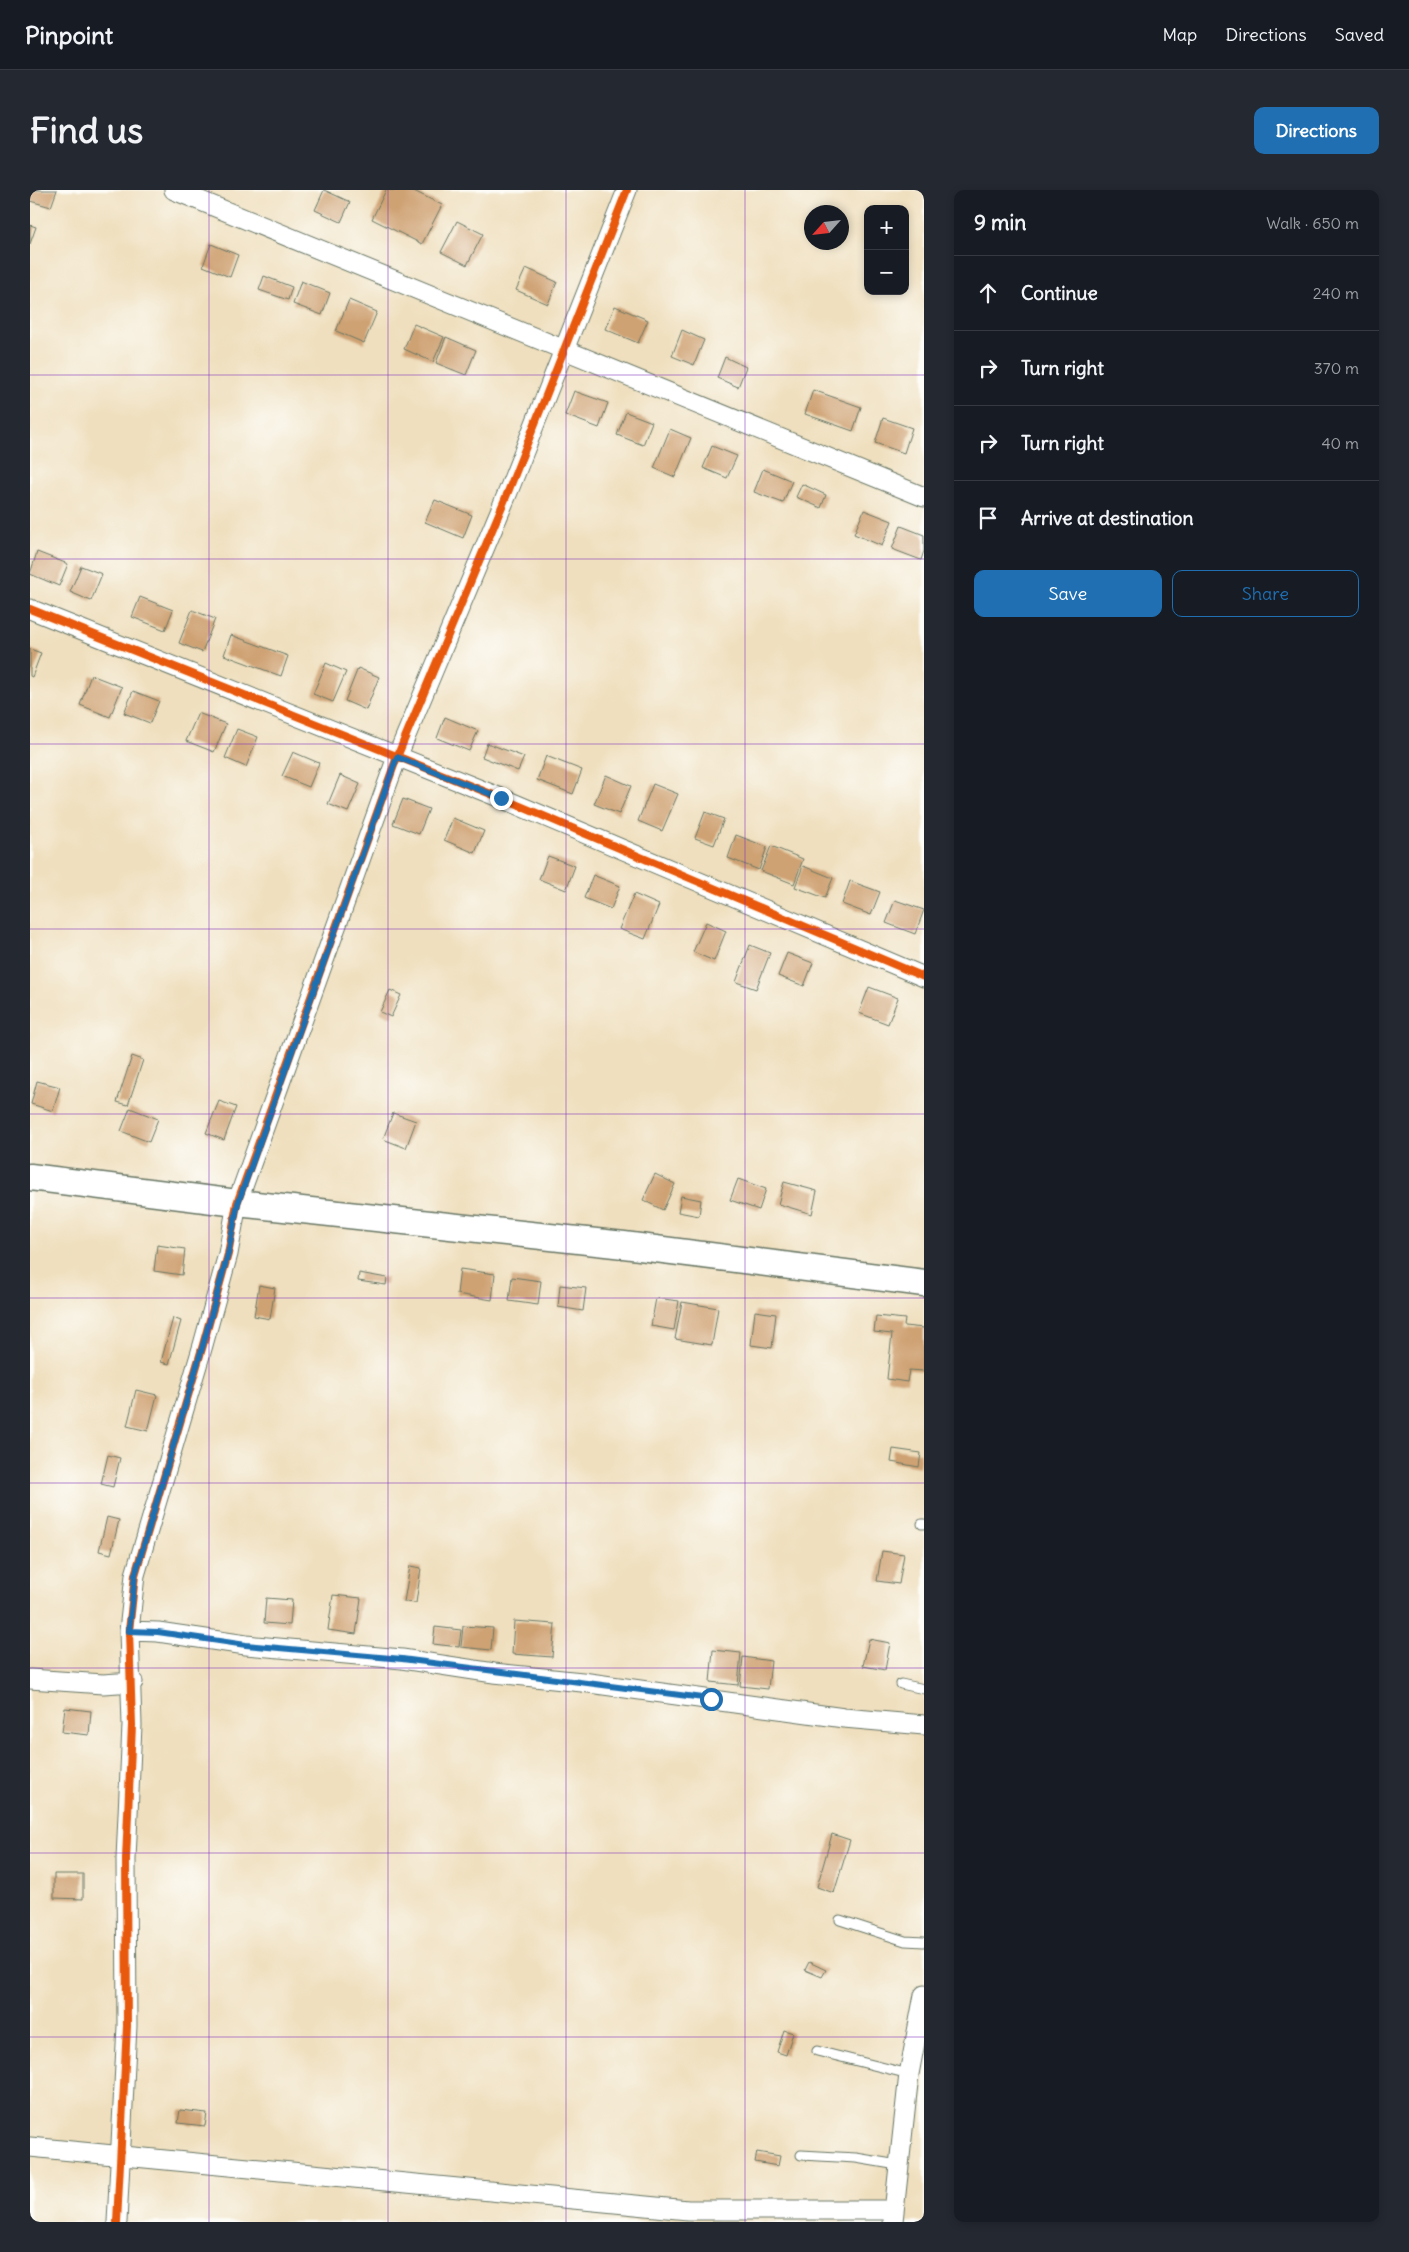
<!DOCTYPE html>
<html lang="en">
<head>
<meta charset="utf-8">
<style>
  :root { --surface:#171b24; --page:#242831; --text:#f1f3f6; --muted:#9ea1a6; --line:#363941; --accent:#1f6fb2 }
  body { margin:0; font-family:Delius,sans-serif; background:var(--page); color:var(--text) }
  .controls { position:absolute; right:15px; top:15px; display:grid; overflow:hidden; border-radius:10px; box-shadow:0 2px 8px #0003 }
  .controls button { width:45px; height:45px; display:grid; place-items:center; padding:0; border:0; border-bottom:1px solid var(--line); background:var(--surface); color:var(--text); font:25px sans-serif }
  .compass { position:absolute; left:774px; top:15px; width:45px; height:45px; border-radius:50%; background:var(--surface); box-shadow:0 2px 8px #0003; rotate:243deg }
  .stop { position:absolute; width:15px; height:15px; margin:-11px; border:4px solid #1f6fb2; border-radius:50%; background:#fff }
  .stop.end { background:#1f6fb2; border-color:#fff; box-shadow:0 1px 5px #0008 }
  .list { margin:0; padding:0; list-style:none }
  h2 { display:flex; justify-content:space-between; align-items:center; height:65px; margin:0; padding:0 20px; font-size:21px }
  h2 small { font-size:16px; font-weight:400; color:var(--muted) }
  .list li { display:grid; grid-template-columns:32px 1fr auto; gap:15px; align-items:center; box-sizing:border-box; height:75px; padding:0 20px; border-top:1px solid var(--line) }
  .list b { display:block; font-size:19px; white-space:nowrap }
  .list em { font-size:16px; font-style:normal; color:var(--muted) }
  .actions { display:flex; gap:10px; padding:15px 20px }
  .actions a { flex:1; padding:11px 0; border:1px solid var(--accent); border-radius:10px; text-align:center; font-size:18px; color:var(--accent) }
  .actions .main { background:var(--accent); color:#fff }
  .icon { flex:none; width:28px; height:28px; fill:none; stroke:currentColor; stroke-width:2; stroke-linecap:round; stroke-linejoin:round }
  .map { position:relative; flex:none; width:894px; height:2032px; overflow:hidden; border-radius:10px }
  header { display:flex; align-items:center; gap:30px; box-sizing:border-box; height:70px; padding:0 25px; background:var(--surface); border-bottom:1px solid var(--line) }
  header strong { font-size:24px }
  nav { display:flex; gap:28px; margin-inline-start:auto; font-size:18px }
  .intro { display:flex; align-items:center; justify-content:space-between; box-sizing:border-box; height:120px; padding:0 30px }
  h1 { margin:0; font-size:35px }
  .button { padding:12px 22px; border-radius:10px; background:var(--accent); color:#fff; font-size:18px; font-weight:700 }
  main { display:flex; gap:30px; padding:0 30px }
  aside { flex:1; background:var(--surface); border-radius:10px; box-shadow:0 2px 8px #0003 }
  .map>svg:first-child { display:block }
</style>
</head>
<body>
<header>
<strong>Pinpoint</strong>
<nav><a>Map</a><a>Directions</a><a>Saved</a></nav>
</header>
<div class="intro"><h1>Find us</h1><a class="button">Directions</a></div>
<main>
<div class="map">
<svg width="894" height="2032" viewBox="0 0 894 2032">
  <rect width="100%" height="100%" fill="#fdfcf7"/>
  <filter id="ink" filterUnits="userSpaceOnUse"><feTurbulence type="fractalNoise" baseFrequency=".02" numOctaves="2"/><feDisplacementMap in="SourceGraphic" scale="10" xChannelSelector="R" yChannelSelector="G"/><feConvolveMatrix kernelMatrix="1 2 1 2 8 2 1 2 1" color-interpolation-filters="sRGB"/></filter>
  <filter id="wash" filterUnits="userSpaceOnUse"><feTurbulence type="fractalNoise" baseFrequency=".0096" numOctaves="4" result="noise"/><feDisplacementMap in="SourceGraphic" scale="20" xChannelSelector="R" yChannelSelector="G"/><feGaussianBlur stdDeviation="1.12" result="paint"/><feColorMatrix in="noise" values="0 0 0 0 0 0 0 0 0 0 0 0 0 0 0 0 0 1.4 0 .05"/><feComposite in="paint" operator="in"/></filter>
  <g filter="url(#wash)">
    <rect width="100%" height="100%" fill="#efdfbe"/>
    <g id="blocks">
      <!-- building -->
      <path fill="#cfa273" d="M0,0H27L21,17L0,11Z
        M294,0L320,12L311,32L285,20Z
        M356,0H382L412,15L392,54L342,29Z
        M427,31L453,44L437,75L411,62Z
        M0,35L6,37L0,54Z
        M181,54L208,65L200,87L173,76Z
        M496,78L527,92L518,114L486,100Z
        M234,86L262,97L258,110L229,100Z
        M271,91L300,103L292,125L263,114Z
        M319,110L347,122L334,153L306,141Z
        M585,116L618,130L608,153L575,139Z
        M384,134L414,147L403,172L374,159Z
        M652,140L674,150L664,175L642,166Z
        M416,147L446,160L436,185L406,173Z
        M695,167L716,177L708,197L687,188Z
        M783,200L831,217L823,241L775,224Z
        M544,201L578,213L569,238L535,225Z
        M596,222L622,232L613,255L587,245Z
        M853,228L882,238L874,263L845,253Z
        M640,239L661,248L645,287L624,278Z
        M682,256L707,266L697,288L673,278Z
        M733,279L762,291L753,313L724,302Z
        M772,294L796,305L791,318L766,307Z
        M405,310L442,325L433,348L395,332Z
        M834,320L862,331L852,356L824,344Z
        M871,336L894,345V361L891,370L862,359Z
        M7,362L38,374L29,396L0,384Z
        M51,376L72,384L61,411L40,402Z
        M110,407L143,420L135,440L102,427Z
        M162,420L185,429L172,462L149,453Z
        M201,445L258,466L251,486L194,465Z
        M0,459L11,463L2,487L0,486Z
        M296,473L316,482L303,512L283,504Z
        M328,478L349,487L336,520L315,511Z
        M61,485L92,497L80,527L50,515Z
        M103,501L129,511L120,533L94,523Z
        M168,523L196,534L184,562L156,551Z
        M415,527L448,541L439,561L407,548Z
        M207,539L228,547L216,577L195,568Z
        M457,553L494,567L488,581L452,567Z
        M263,562L289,573L279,597L252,586Z
        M516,566L552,580L543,604L507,590Z
        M310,585L330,594L318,622L298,614Z
        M576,585L601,596L589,624L564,614Z
        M623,594L648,604L632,641L608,631Z
        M373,609L399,619L389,644L363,634Z
        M675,622L694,629L684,655L665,648Z
        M423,628L454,641L445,663L414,650Z
        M706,645L737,657L729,680L698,668Z
        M741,656L773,669L764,694L731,681Z
        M518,666L545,676L536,700L509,689Z
        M773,676L803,688L795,708L765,697Z
        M563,685L590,696L581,719L554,708Z
        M820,691L850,702L841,725L812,714Z
        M604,704L629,715L615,749L589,739Z
        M865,710L894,720L885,744L856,733Z
        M676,732L696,741L684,771L663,762Z
        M720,755L740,763L726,799L706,792Z
        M757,763L783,773L774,796L748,786Z
        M839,797L868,808L858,834L829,823Z
        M360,800L371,805L361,827L350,822Z
        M102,866L113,870L98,915L87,912Z
        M7,891L30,897L23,921L1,914Z
        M189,911L206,917L194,950L176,943Z
        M100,918L128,929L119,952L91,941Z
        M363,923L386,931L376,958L353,949Z
        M625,984L645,994L633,1020L613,1010Z
        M708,989L736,999L729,1020L700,1010Z
        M754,992L787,1001L782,1024L748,1014Z
        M651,1006L671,1010L669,1026L648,1022Z
        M127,1055L155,1059L152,1085L124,1081Z
        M430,1079L465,1084L462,1110L427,1104Z
        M329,1083L357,1088L356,1095L328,1091Z
        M482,1087L511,1091L508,1115L479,1111Z
        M229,1095L245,1098L240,1129L224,1126Z
        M530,1095L556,1098L553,1121L528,1117Z
        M626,1108L649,1111L644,1140L621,1136Z
        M652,1112L688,1118L682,1155L645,1149Z
        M725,1121L746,1124L742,1158L721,1155Z
        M846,1126L875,1129L874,1136L894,1138V1181L879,1180L877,1192L857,1189L862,1144L844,1142Z
        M143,1128L151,1131L139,1174L131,1172Z
        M106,1200L127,1205L118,1241L97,1236Z
        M863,1259L891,1263L889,1277L861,1272Z
        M78,1265L90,1268L83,1297L71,1294Z
        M77,1327L89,1330L81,1364L69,1361Z
        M852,1361L874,1364L869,1394L847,1391Z
        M380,1376L391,1378L386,1413L374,1412Z
        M303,1405L331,1408L326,1444L298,1440Z
        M236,1408L262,1410L260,1435L234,1433Z
        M484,1431L525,1434L522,1467L482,1464Z
        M433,1436L463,1438L461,1460L431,1457Z
        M405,1437L431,1440L429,1457L403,1454Z
        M839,1449L860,1453L855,1480L833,1476Z
        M683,1460L711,1463L708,1495L680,1492Z
        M713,1467L741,1471L738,1499L710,1496Z
        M35,1518L61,1521L59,1545L32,1542Z
        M802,1644L820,1650L804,1703L787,1697Z
        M24,1684H53V1709L24,1708Z
        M779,1772L796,1780L792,1787L775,1780Z
        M754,1840L763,1843L756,1865L747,1862Z
        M150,1920L177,1923L175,1936L148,1933Z
        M727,1962L750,1966L748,1976L725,1972Z"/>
    </g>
  </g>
  <g filter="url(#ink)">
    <use href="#blocks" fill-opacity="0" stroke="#687664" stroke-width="1"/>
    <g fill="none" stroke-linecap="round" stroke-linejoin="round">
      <defs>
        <path id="lane" d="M892,1334H894
          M871,1494L894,1499
          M810,1730L875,1751L894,1752
          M787,1861L879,1884
          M771,1965L826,1968L868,1975"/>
        <path id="street" d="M144,0L894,307
          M0,419L471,608L894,787
          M99,1441L128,1442L216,1455L372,1469L464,1483L552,1492L814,1528L894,1535
          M0,1489L73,1494L103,1492
          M0,1957L658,2020H863
          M863,2031L879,1884L894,1805
          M87,2032L97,1836L96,1669L102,1535L99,1441L105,1385L173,1155L198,1064L207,1013L367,567L478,302L597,0"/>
        <path id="secondary" d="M0,987L207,1013L594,1055L894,1093"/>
      </defs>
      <!-- lane casing -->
      <use href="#lane" stroke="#687664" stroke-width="11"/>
      <!-- street casing -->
      <use href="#street" stroke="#687664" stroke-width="21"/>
      <!-- secondary casing -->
      <use href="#secondary" stroke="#687664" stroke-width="29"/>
      <!-- lane -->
      <use href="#lane" stroke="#fff" stroke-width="9"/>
      <!-- street -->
      <use href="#street" stroke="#fff" stroke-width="19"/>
      <!-- secondary -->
      <use href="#secondary" stroke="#fff" stroke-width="26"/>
      <defs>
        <path id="cycleway" d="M0,419L471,608L894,787
          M87,2032L97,1836L96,1669L102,1535L99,1441L105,1385L173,1155L198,1064L207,1013L367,567L478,302L597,0"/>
      </defs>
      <!-- cycleway casing -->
      <use href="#cycleway" stroke="#fdfcf7" stroke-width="11"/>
      <!-- cycleway -->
      <use href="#cycleway" stroke="#e8590c" stroke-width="8"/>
    </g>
  </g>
  <g fill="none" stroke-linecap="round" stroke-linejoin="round" filter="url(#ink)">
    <!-- route -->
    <path stroke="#1f6fb2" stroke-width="6" d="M471,608L367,567L208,1013L198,1064L173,1155L105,1385L99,1441L128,1442L216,1455L372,1469L681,1509"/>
  </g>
  <!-- grid -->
  <path fill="none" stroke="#7b2cbf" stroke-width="1" stroke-opacity="0.55" d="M179,0V2032M358,0V2032M536,0V2032M715,0V2032M0,185H894M0,369H894M0,554H894M0,739H894M0,924H894M0,1108H894M0,1293H894M0,1478H894M0,1663H894M0,1847H894"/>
</svg>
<div class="controls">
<button>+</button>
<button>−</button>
</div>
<svg class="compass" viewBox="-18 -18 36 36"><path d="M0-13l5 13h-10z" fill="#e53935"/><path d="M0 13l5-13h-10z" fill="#9ea1a6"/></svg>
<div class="stop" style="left:681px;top:1509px"></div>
<div class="stop end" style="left:471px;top:608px"></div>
</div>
<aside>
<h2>9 min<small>Walk · 650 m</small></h2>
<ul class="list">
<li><svg class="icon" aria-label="ahead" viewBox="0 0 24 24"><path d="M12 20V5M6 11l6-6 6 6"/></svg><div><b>Continue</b></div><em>240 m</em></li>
<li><svg class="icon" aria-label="right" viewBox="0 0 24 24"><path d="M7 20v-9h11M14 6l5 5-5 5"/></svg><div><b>Turn right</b></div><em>370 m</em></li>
<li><svg class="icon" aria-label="right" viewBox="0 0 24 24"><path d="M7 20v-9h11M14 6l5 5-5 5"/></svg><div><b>Turn right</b></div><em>40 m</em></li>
<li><svg class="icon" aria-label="arrive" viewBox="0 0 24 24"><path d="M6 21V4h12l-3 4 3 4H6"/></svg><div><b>Arrive at destination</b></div></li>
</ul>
<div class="actions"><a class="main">Save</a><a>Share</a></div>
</aside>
</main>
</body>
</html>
